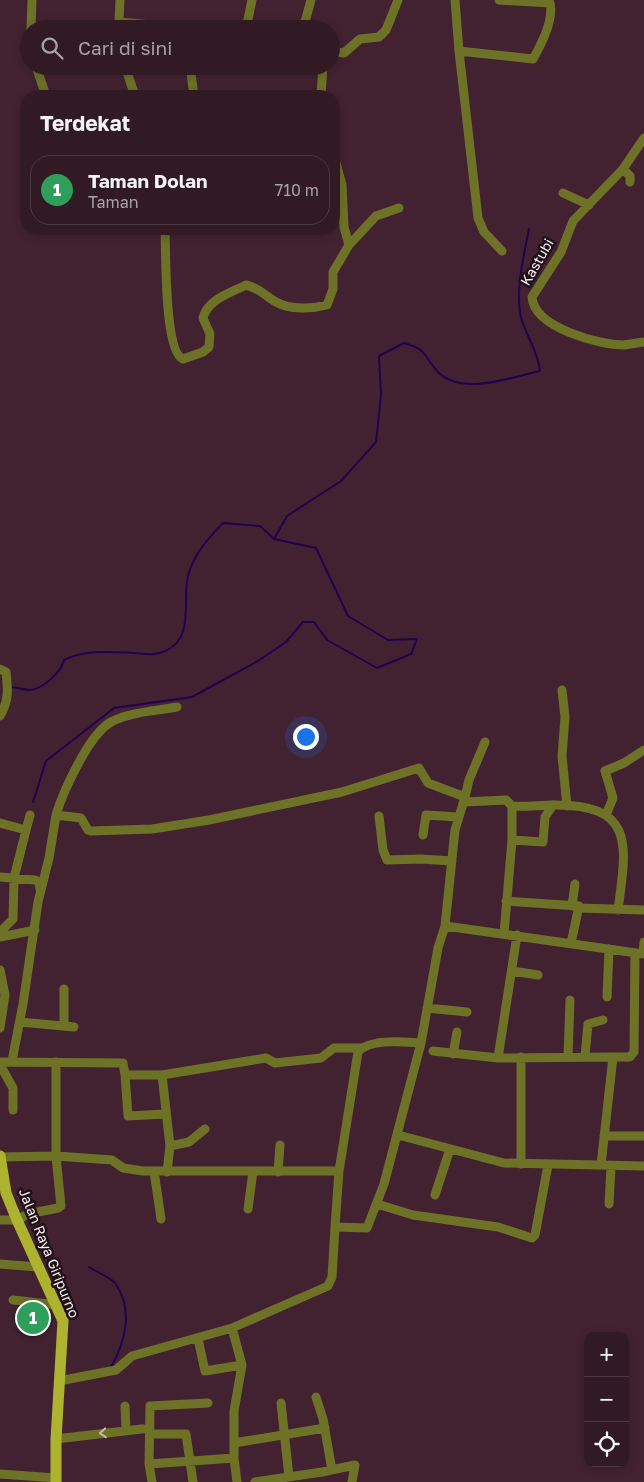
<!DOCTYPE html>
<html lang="id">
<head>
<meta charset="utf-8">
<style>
  :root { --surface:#321a25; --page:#3d2732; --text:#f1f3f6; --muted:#a8a1a7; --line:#4d3842; --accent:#b45309 }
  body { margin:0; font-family:"Golos Text",sans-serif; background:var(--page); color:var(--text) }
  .controls { position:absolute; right:15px; bottom:15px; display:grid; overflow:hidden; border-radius:10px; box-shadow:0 2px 8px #0003 }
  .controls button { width:45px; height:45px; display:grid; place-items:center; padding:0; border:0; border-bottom:1px solid var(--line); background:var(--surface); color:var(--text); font:25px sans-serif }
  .you { position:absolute; left:305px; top:736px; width:18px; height:18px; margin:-12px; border:4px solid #fff; border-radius:50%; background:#1a73e8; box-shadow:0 0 0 8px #1a73e833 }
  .badge { display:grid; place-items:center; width:32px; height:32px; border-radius:50%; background:var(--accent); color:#fff; font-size:16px; font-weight:700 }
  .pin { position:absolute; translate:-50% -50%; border:2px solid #fff; box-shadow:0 1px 5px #0006 }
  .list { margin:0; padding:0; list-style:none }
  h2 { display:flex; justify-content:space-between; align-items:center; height:65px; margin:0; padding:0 20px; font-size:21px }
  h2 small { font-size:16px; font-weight:400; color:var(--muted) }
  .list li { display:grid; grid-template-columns:32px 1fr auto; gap:15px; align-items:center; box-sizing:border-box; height:70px; margin:0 10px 10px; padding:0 10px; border:1px solid var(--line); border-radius:20px }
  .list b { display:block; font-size:19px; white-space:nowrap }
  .list p { margin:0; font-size:16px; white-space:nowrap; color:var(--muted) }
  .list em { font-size:16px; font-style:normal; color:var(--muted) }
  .icon { flex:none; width:28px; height:28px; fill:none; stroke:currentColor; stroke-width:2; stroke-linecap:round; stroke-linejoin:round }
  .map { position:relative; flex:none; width:644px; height:1482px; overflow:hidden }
  .search { position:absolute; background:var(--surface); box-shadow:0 2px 8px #0003; left:20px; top:20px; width:320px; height:55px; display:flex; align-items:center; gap:12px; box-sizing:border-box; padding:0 18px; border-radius:28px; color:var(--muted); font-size:19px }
  .panel { position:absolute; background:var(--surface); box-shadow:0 2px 8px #0003; left:20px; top:90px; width:320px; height:145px; border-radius:20px }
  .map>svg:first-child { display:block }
</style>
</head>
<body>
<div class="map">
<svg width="644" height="1482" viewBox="0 0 644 1482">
  <rect width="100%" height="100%" fill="#422231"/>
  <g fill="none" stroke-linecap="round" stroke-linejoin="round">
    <!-- stream -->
    <path stroke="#220050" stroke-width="2" d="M10,687C17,687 23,690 30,690C43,689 61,672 64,660C86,649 111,652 135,653C146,654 154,656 165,651C195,639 182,600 188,576C194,553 208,539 223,523L260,526L274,539
      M33,802L46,761L114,708L192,697L258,661L286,642L303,622H314L327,640L377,668L411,654L417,639L388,640L348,616L316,548L274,539L287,516L341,481L376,442L381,395L379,356L404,343C428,350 422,354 437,371C461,397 511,377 540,371C538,352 528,339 522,321C514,296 524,254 529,229
      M89,1267C96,1272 110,1277 115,1283C134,1309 125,1343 111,1367"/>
    <!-- minor -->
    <path stroke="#6e7226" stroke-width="9" d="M455,0L459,51L478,218L484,232L502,251
      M119,22L120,0
      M31,29L32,0
      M119,29V22L185,28
      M246,29L252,0
      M303,29L311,0
      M331,51L344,53L360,39L379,37L386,30L398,0
      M459,51L533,59C541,45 554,19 550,3L499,0
      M36,66L46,96
      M125,66L135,96
      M190,66L194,96
      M321,96L323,66
      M644,138L623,169L573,221L561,252L532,297C534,328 600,345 624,345C631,344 638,343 644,342
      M334,156L342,185L344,227L349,245L376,216L399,208
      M623,169L630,176V182
      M563,193L589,205
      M165,229C166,250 164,352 183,359L203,352L209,347L210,334L203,318C207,300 230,293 246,285C260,288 265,296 276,302C290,310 312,309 327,305L333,289V272L349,245
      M0,669L6,672C8,689 9,701 0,716
      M562,690L565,717L562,756L567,806
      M465,797L469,780L485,742
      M464,802L506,800L512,806V840L504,934
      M512,806C528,807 539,805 554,805C637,804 626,848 618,910
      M56,815C63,792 90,731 113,721C132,712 156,711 177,707
      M606,815L613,798L605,771L624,763L644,750
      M379,816L383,850L387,860L421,859L452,861
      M0,823L26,830L14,878L13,919L0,932
      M26,830L30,815
      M423,835L426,815L458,817
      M512,840L543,842L545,817L553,805
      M0,877L35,880L39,882L40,889
      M506,901L579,906L571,943
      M572,906L575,884
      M579,908L644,910
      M0,937L35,930
      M643,954L644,942
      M0,970L5,995L0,1028
      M512,971L538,975
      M607,997L609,949
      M427,1008L467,1012
      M20,1022L74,1027
      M64,1026V989
      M421,1043L438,948L445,926L644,954
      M433,1051L498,1058L613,1057L601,1165
      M453,1054L457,1032
      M585,1056L588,1024L603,1020
      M568,1057L570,1000
      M613,1057H630L634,1052L635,954
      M498,1058L517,935
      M12,1061L23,1004L38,902L49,858L56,815L81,818L88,830L91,831L152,829L209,820L342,792L419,768L428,783L465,797L455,830L445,926
      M0,1062L123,1063L125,1075H162
      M0,1065L13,1088V1110
      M125,1075L128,1116L166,1114
      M398,1135L504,1163L644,1166
      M604,1136H644
      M170,1146L189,1142L205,1129
      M0,1157L56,1156L112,1160L123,1168L143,1171H339
      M521,1164V1057
      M154,1171L161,1219
      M167,1172L170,1146L162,1075L266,1058L275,1063L321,1058L334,1048H361
      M278,1172L280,1145
      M435,1195L450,1149
      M377,1204L413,1215L498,1227L532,1238L535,1235L548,1165
      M609,1204L611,1167
      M248,1209L253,1171
      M0,1220H17L28,1214L58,1208L61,1206L56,1156V1062
      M0,1264L38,1267
      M13,1300L57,1305
      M232,1328L242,1365L234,1411V1458L237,1482
      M198,1339L205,1371L242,1365
      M59,1381L116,1370L132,1356L232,1328L328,1286L332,1277L335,1227L367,1228L384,1184L421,1043C404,1042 370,1038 358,1052L339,1171L335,1227
      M316,1397L323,1419L332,1470
      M208,1403L150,1406L149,1464L234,1458
      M281,1403L289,1477
      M125,1406L126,1431
      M156,1434H186L193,1482
      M56,1439L150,1428
      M234,1443L325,1428
      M149,1464L152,1482
      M0,1474L56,1478
      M255,1482L322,1472L355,1465L352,1482"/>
    <!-- major -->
    <path stroke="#aeb32f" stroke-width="11" d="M0,1156L6,1193L17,1220L63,1321L56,1439V1482"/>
  </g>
  <!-- one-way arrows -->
  <defs><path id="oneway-chevron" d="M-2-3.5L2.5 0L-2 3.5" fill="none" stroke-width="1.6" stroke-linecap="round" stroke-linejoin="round" transform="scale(1.25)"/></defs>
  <use stroke="#c4bea2" href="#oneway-chevron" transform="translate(103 1433) rotate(175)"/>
  <g text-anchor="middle" stroke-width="5" stroke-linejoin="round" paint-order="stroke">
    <!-- street labels -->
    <g font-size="14" fill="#fdf0f5" stroke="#1f1117">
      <text transform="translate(537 262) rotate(-60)" y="5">Kastubi</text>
      <text transform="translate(49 1253) rotate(68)" y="5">Jalan Raya Giripurno</text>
    </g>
  </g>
</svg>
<div class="controls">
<button>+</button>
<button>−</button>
<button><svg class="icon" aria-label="locate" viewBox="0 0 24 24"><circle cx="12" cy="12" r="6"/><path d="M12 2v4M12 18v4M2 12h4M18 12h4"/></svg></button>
</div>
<div class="you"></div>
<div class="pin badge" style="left:33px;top:1318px;background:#2e9e5b">1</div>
<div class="search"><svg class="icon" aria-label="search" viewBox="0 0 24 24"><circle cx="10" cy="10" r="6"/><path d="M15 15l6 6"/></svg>Cari di sini</div>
<section class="panel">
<h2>Terdekat<small></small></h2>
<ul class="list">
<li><span class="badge" style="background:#2e9e5b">1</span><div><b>Taman Dolan</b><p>Taman</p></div><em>710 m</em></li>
</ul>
</section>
</div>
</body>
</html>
